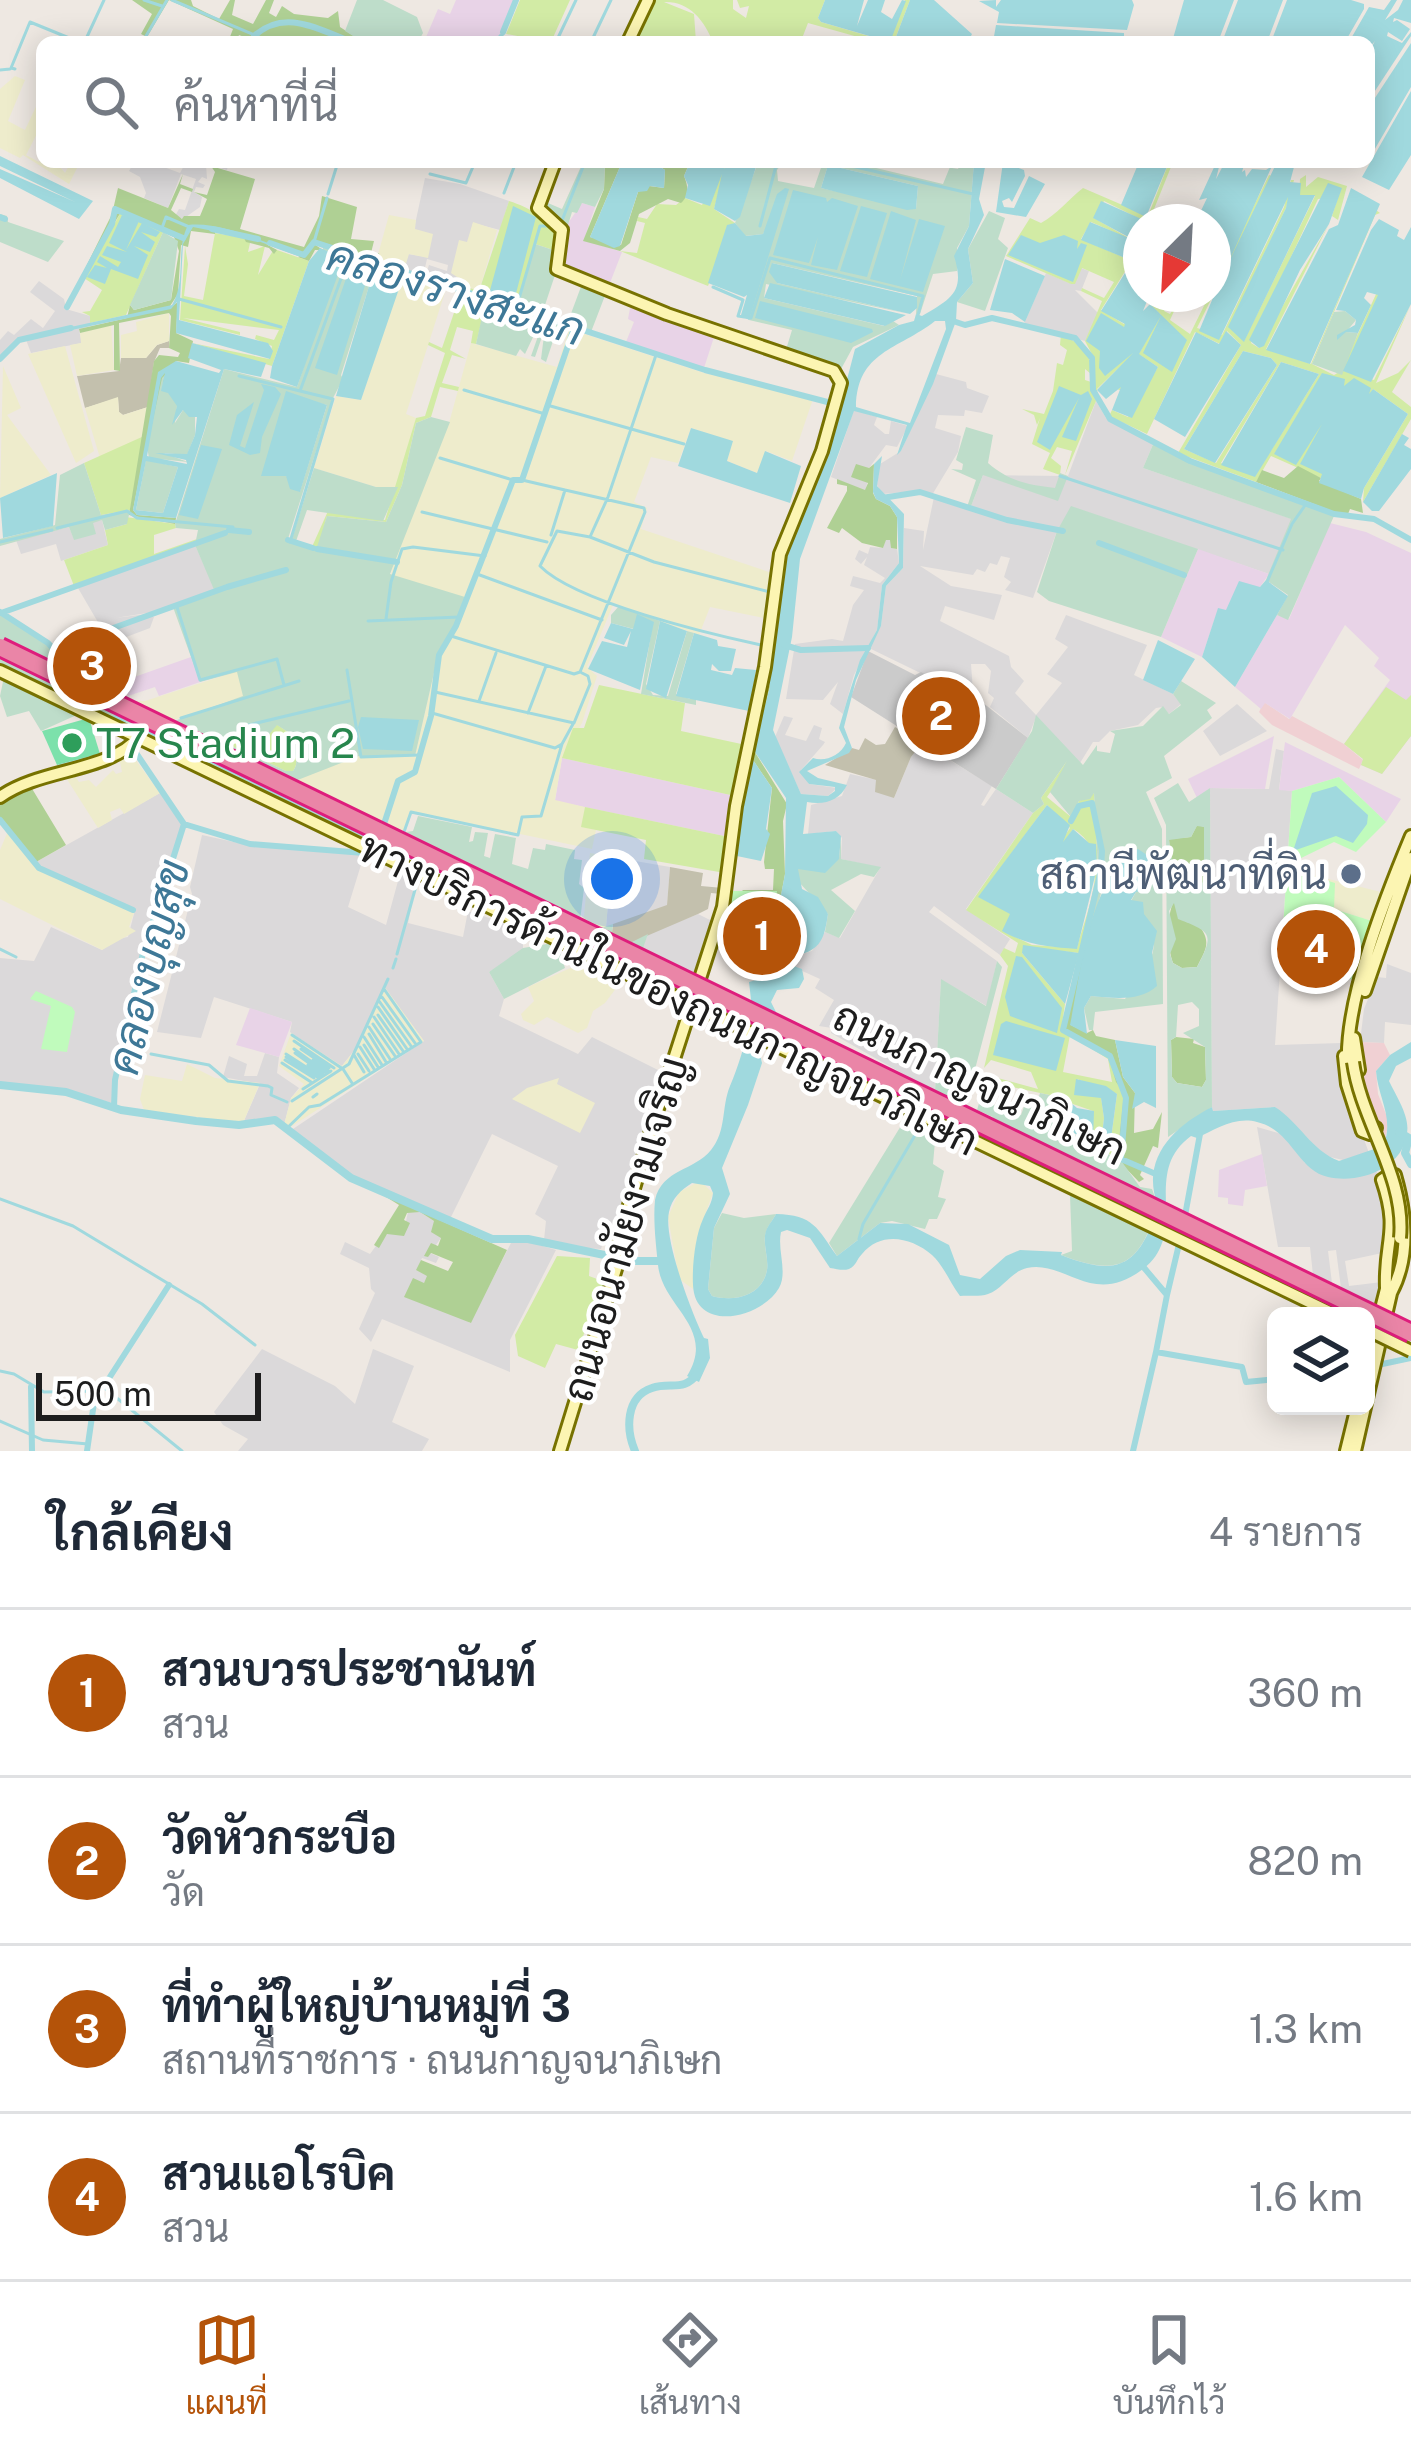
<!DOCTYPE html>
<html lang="th">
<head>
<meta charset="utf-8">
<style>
  :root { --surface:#fff; --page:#f6f6f7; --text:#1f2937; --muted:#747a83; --line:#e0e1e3; --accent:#b45309 }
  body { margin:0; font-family:"Public Sans",Sarabun,sans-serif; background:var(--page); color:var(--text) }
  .controls { position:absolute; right:36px; bottom:36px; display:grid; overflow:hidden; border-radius:18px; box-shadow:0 6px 30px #0003 }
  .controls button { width:108px; height:108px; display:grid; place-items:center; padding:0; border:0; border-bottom:3px solid var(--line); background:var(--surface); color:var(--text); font:60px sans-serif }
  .compass { position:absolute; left:1123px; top:204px; width:108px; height:108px; border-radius:50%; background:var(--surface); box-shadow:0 6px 30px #0003; rotate:204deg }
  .scale { position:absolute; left:36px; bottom:30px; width:225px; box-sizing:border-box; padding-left:12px; border:6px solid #1d1d1d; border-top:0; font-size:33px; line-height:42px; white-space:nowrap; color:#1d1d1d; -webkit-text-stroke:9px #fff; paint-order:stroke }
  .you { position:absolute; left:612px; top:879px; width:42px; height:42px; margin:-30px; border:9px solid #fff; border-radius:50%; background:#1a73e8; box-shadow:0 0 0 18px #1a73e833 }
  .badge { display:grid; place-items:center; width:78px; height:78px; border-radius:50%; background:var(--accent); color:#fff; font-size:39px; font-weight:700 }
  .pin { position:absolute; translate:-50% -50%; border:6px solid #fff; box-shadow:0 3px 12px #0006 }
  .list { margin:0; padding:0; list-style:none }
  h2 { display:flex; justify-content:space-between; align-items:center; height:156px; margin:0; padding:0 48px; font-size:51px }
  h2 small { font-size:39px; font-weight:400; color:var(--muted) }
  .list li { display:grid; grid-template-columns:78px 1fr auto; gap:36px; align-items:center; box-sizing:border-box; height:168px; padding:0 48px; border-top:3px solid var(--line) }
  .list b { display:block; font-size:45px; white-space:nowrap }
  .list p { margin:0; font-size:39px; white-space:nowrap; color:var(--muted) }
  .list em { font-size:39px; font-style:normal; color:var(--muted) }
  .icon { flex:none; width:66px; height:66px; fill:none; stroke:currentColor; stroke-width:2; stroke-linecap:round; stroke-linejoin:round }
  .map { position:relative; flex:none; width:1411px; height:1451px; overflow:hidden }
  .search { position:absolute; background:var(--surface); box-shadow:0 6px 30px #0003; left:36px; right:36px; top:36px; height:132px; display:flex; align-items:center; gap:30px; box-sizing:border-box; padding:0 42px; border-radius:18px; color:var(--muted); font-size:45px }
  .sheet { height:828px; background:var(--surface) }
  nav { display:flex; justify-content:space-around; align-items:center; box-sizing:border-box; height:168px; border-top:3px solid var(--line); background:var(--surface); font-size:33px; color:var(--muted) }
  nav a { display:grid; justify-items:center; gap:6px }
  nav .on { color:var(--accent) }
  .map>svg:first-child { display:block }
</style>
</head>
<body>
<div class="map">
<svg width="1411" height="1451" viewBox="0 0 1411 1451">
  <rect width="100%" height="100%" fill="#eee8e2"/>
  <!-- residential -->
  <path fill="#dbd9da" d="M134,162H162L161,166L180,173L186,162H229L227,170L206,164L207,179L202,177L198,182L205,185L203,188L196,187L194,192L202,197L200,207L183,219L175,216L179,209L185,210L196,179L181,174L168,208L144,198L146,193L140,177L129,171Z
    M425,178L460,184L509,201L500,230L473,223L457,287L425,277L429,265L447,271L448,265L427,259L423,276L404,270L408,254L427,257L414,229Z
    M1081,268L1089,271L1081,291L1075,290L1099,314L1085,341L1024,324L1046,273L1072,284Z
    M39,281L64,299L66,309L90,316V326L79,330L82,343L31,353L25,337L17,339L0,357V340L8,331L14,335L31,319L43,328L55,311L30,292Z
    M936,374L966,382L967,388L989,396L982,413L965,410L964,416L938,415L935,428L961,436L958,452L932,495L917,491L882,494L877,485L880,464L901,451Z
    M1096,401L1106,418L1154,442L1143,468L1292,519L1269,574L1072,507L1057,531L1033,598L1005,590L1011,582L1004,577L1010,558L1001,556L997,565L990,563L985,572L977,569L973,575L920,566L951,586L1002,595L994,620L945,606L940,621L1009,656L1011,667L1024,681L1015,693L1036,715L1062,683L1047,674L1068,647L1055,639L1066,615L1147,645L1134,675L1173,694L1181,704L1169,714L1163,707L1156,708L1138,725L1110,731L1099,742H1093L1080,763L1036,717L1028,738L990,707L994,698L988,693L991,671L985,664H971L973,692L978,693V699L969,692L950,694L943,684L869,648L881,626L886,586L903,568L904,528L924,531L923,550L934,497L970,509L983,475L1068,476Z
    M854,410L877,417L874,425L885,434H889L891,421L908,426L897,447L886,445L869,468L866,491L831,477Z
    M102,520L108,545L61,561L56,544L21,554L16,540L69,527L74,539L92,522Z
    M886,539L891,540V548L897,549L899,563L882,585L877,630L854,675L843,714L830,704L838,682L823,700L786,699L795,644L832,639L843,641L853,605L864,590L850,586L853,576L880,583L885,578L864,565L867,557L861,564L855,559L859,550L868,554L870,547L883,548Z
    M195,545L216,592L160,611L115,618L147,614L154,617L150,628L113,642L119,653L113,656L106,636L78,588Z
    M1237,704L1267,731L1220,756L1203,731Z
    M784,716L793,718L785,735L806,741L814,725L822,728L819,739L825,742L823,745L801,770L809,784L837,788L828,796L801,794L775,737Z
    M922,743L992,786L981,805L984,806L996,789L1033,813L966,909L1010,939L1000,955L934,906L929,912L997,961L987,1006L941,980L935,1092L831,1033L832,1028L819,1026L834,1000L815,988L820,979L789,965L793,946L802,954L812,951L825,932L840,938L880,868L841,859L842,838L836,831L808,834L811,805L842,796L850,774L877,780L894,798L911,757Z
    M1276,749L1284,751L1279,789L1292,791L1275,1045L1342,1043L1345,1088L1369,1153L1347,1161L1326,1156L1275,1107L1213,1111L1212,1107L1210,788L1269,789Z
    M160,793L182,825L133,984L113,1103L51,1088L0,1083V958L34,961L51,927L102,950L117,939L128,937L135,910L41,868L36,862Z
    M202,835L252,846L364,855L348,907L386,925L401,870L417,878L408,923L463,937L468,911L523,929V952L489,972L504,999L499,1016L578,1054L592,1037L664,1073L619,1229L606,1231L601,1249L568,1247L544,1240L546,1221L535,1214L558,1166L492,1134L450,1219L344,1172L290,1131L424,1041L384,987L357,1047L341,1067L290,1032L292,1022L214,997L201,1038L157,1032L192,894L190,887Z
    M612,857L670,867L667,906L606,927Z
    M698,914L716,923L695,977L641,951L648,934Z
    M1387,964L1411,973V1025L1385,1022L1384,1043L1360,1042L1364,1009L1377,977L1386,978Z
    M265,1053L279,1057L277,1073L299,1088L291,1098L284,1125L273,1118L243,1123L260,1084L223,1077L229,1056L247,1064L244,1076H257Z
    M1257,1127L1282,1134L1305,1163L1377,1172L1390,1211L1387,1252L1345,1261L1349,1286L1382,1282L1377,1307L1341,1288L1336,1250L1328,1251L1332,1283L1313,1275L1310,1247H1278Z
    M408,1212H420L434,1221L441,1238L430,1253L439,1257L436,1263L422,1258L417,1270L428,1276L424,1283L470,1323L511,1243H533L556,1250L510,1340V1372L382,1319L371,1342L359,1329L375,1293L371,1289L369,1268L340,1254L345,1242L370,1254L384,1235L396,1232L403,1235Z
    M262,1349L335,1386L355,1404L373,1349L414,1366L392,1422L429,1439L422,1451H238L248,1439L223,1425L214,1412Z"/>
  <!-- commercial -->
  <path fill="#f0d0d3" d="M1264,702L1289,719L1292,716L1344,744L1363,760L1359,769L1272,725L1259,712Z
    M1360,1042L1384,1043L1390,1055L1376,1071L1378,1094L1389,1122L1384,1143L1363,1084Z"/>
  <!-- industrial -->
  <path fill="#e8d3e7" d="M456,0H515L500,42H424L438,9L450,14Z
    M582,203L595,207L584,240L622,252L608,288L560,269L557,260L566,226Z
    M631,303L715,334L704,368L626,342L634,322L628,319Z
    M1330,523L1366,532L1411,553V736L1382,774L1361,765L1363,759L1344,744L1390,680L1374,666L1379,658L1345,625L1290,719L1265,703L1261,709L1235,687L1277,615L1289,619Z
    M1198,549L1269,574L1260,587L1226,611L1218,609L1202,657L1161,637Z
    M191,657L200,682L159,696L155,687L128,696L123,681Z
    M1274,736L1265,789L1210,788L1197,798L1188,779Z
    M1285,742L1401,799L1386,822L1339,777L1292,791L1279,790Z
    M562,758L735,796L729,837L555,801Z
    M250,1008L292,1022L279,1057L236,1045Z
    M1262,1154L1267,1186L1245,1190L1243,1206L1228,1204V1198L1218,1197L1219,1170Z"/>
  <!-- religious -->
  <path fill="#cbcbcb" d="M868,651L915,675L921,672L943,684L951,694L969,692L1028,738L996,789L851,697Z"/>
  <!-- construction -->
  <path fill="#c3c0ad" d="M169,341V348H160L154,362L148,407L123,415L119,412L118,398L85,408L77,376L119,371L121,358H146L157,345Z
    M895,727L922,743L911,757L894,798L875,792L876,780L825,765L852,748L859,750L865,738L876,745L885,744Z
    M670,867L703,873L701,886L723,888L722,894L711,893L708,909L698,914L628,944L611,941L613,924L667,905Z"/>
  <!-- farmland -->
  <path fill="#eeeccc" d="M15,76L25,80L8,121L25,130L42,94V124L26,155L39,162L42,156V162H56L65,173L71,162H80L69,184L23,155L20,158L0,148V89Z
    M389,215L416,220L415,229L433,234L428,258L409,254L404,270L377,258Z
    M473,222L497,230L479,291L458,284L460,279L451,273L459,240L467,242Z
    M403,274L446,289L406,414L416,418L398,487H376L314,468L336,396L361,400Z
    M169,313V341L157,345L146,358H121V335L137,331L136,322Z
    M111,325L114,370L77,376L70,345L81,343L80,333Z
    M569,329L704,373L814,396L792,461L766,451L757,473L727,461L732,442L691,428L678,463L651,457L634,502L647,508L641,529L775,574L769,619L710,607L699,635L613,605L587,667L597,676L582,723L562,758L555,800L585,807L582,826L596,830L592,849L410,811L401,839L288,783L359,755L415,756L436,664L454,632L456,616L387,590L398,546L449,423L471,343L557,367Z
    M65,346L94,451L76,463L28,354Z
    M3,366L21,408L7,415L51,475L0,498Z
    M118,397L119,412L123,415L148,407L144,436L100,458L85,408Z
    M238,671L244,696L168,722L132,701H145Z
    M129,751L160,793L124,814L120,808L110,812L112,820L98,828L63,773L71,770L79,782L89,780L96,787L113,770L116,774L122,772L119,757Z
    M8,831L41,868L135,910L129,927L136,931L102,950L0,899V850Z
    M590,853L612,857L606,927L599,929L579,921L584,916Z
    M1296,871L1385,893L1375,922L1334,909Z
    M586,961L623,979L605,1003L593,1011L587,1028L578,1033L547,1017L534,1025L523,1020L521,1014L534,1001L528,987Z
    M384,986L424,1041L289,1128L284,1125L291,1098L304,1084L279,1066L291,1033L342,1066L357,1047Z
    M187,1064L215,1078L260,1083L243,1123L144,1110L140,1099L145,1075L182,1081Z
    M559,1078L557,1084L595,1103L580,1133L512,1099L527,1088Z
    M700,1181L713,1193L699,1231L693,1289L679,1279L668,1217L679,1192Z"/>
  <!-- grass -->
  <path fill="#d2eba5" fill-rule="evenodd" d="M520,0H570L551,42L506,34Z
    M651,0H733V9L746,18L749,6L740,8L737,0H825L818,18L821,22L889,42L905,0H910L894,42H876L808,23L801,41L805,42H713C704,20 689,1 664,2L694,14L696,42H667L659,38L657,42H631Z
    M724,162H727L714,209L735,223L708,286L620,251L637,253L645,223L637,221L638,217L647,219L657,204L676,205L685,198L702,205Z
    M1169,162H1173L1150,219L1155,222H1146L1104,201L1094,218L1134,241L1091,222L1081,239L1130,260L1141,236L1134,260L1141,262V270L1129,265L1101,310L1124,324L1142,294L1120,335L1143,314L1132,355L1097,389L1098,396L1094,387V358L1085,341L1102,301L1081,291L1082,288L1104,298L1114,282L1082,268L1075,284H1071L1006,256L1030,218L1041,223C1057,214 1068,200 1083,188L1148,216Z
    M1269,175L1272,176L1197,328L1222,335L1284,207L1291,180H1294L1286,208L1229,327L1244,341L1315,196H1299L1300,179L1306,175V187L1318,177L1347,186L1338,220L1332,216L1338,197L1318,199L1251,343L1259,348L1329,224L1266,349L1311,364L1376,210L1380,213L1375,215L1312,364L1334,375L1341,371L1392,259L1396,260L1344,371L1374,380L1411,304L1376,383L1398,373L1411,360L1392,392L1411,407V419L1363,502L1364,488L1408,414L1373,389L1321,478L1271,456L1256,482L1178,453L1241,345L1227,331L1220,344L1195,332L1147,434L1109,416L1112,410L1128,417L1158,367L1140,355L1120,390H1118L1161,315L1147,302L1150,294L1163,304L1168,294H1173L1164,311L1170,314L1182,294L1170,320L1190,334ZM1243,351L1271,358L1277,365L1216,463L1184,449ZM1281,362L1319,374L1255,476L1221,463Z
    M509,201C531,208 540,216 559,229L556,251L535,244L518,306L457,287L458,284L479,291Z
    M121,212L163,232L126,315L90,323V316L82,312L90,311L102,290L84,278Z
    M215,233L244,238L250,243L248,252L265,246L258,275L274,249L309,261L272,366L192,343L269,359L272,346L255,339L256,335L274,340L279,330L183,318L240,332V335L180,320L185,246L188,264L184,296L203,300Z
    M460,295L486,303L476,344L471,343L473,331L457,327L450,350L466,359L452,355L442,383L459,387L458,391L440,387L431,417L416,423L402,485L386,522L327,516L318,551L311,549L328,511L385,520L416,418L425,416L445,353L428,345L429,342L442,348Z
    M1061,334C1079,343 1093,352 1091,374L1085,369V380L1091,382L1096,401L1065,475L1072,451L1057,447L1051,458L1061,466L1060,475L1043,469L1050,453L1032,444L1040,418L1037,425L1034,415L1022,409L1044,414L1053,391L1057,363L1063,365L1067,350L1060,345Z
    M144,436L130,510L101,515L84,463Z
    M126,517L175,524L176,528L154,535V554L197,539L195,545L74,586L64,560L108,545L105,530L127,524Z
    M599,685L685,703L681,731L746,745L735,796L562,758L573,728H584Z
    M1386,687L1406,700L1411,695V736L1382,774L1361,765L1363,759L1344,744Z
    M276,724L288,732C287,746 303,758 293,771H286L223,742L224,735L261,744Z
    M1067,761L1070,763L1047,797L1071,817L1079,801L1094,793L1098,869L1079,953L1033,948L1022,953L1065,1004L1061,1031L1070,1035L1063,1072L1112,1082L1108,1059L1076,1039L1109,1058L1116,1081L1124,1092L1117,1159L1109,1154L1117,1094L1077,1079L1096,1097H1101L1104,1118L1101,1146L1093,1141V1111L1070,1103L1062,1126L1051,1121L1054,1096L980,1080L983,1074L1038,1089L1031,1072L991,1060L984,1068L1008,966L1000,955L1004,948L1015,953L1018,943L966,910L1033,813L1044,804L1041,798ZM1047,805L1070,828L1024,895L1017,897L1010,913L979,897ZM1073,829C1115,853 1086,912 1077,948L1032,945L1003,931Z
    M585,807L729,837L725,873L644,859L646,840L581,827Z
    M557,1256L590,1258L589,1276L608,1283L598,1295L578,1350L556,1344L545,1368L518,1356L515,1335Z"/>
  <!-- forest -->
  <path fill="#afd094" d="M132,0H191L193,6L219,19L230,0H235L232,15L253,24L266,0H274L269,13L276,17L282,6L294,14L328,18L338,11L340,27L363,42H257L239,35L236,42H228L233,29L169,0L147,37L141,34L152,14Z
    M605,162H622L590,237L621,245L638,192L649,186L664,188L665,170L653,162H690L684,176C688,186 690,195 681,203L668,199L639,214L630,243L620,251L583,241L604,189Z
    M211,166L255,179L240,229L304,247L319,216L322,196L357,207L351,239L374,241L371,253H379L381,263L316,241L304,255L314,244L323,250H315L309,261L298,257L303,254L266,244L277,250L274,254L269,248L246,242L244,238L250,237L215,229V234L191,231L188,247L181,245L178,294L168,309L178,302L176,333L193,341L189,363L176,361L144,455L133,510L137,515L176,518L175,524L129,515L154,361L159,355L178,357L180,353L169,348L171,316L169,313L119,323L120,371L114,370V325L80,333L79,329L127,318L130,305L134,310L171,300L179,251L174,237L121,212L81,277L112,214L118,188L168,208L183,174L180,184L193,189L192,192L181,188L171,210L182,219L184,216H200L207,199L194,192L207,195L215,172Z
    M856,464L869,468L874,464L873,493L876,499L890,506L897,517V549L891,548L890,540H886L883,548L862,543L842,528L839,533L827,528L847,491V486L837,484V479L865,490L868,483L851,477Z
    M1298,466L1321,478L1319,481L1361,499L1363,513L1350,509L1348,514L1335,512L1256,482L1262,470L1284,478Z
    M767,675L770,687L753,749L787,804L783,821L785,874L777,917L773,918L742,890H773L774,869H765L764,862L772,788L749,754Z
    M28,782L66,845L36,862L0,818V801Z
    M1197,825L1205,827L1204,884L1176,890L1172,881L1169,839L1191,837Z
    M1174,901L1186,922L1198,924C1212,942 1206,949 1197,967L1182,968L1173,963C1167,946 1166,917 1174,901Z
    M1077,960L1084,962L1071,1025L1087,1033L1093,1030L1096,1036L1115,1040L1123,1077L1135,1093L1134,1133L1153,1129L1162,1112L1158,1148L1153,1146L1140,1175L1144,1179L1139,1182L1117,1159L1124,1092L1116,1082L1109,1058L1061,1031Z
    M1176,1037L1194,1039L1193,1043L1205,1047L1206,1080L1202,1087L1177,1083L1172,1077L1171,1040Z
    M383,1195L507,1250L471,1323L404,1297L413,1278L424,1283L427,1276L416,1270L421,1260L448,1271L453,1262L431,1253L428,1257L424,1256L431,1243L438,1246L441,1238L431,1232L434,1221L420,1212L407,1213L404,1220L410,1223L404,1236L387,1234L379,1248L374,1245L399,1205Z"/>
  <!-- wetland -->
  <path fill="#beddca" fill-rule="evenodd" d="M357,0H383L417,17L423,33L418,42H363L345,31Z
    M583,162H605L604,189L595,207L582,203L577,213L572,212L568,225L548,218L541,200L562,209Z
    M745,162H783L777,170L778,181L814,188L822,165L814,162H851L943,184L952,162V168L958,169L960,164L957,162H974L969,226L957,248V271L933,274L920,314H916L917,296L772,263L777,283L910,314L766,284L764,298L884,326L893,321L899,325L853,347L840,371L785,353L792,330L749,320L765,230L763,234L745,236L735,223L756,168ZM828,165L918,186L916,209L821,188Z
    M989,211L1005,218L998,239L1008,248L985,311L957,302L973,283L968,249Z
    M0,214L7,216L8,222L64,241L48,262L0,242Z
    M163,232L178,241L171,300L134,310L130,305Z
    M535,244L556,251L552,265L556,272L542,314L518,306Z
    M323,247L403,274L381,271L372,277L341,375L343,379L333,398L287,542H291L314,468L376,487H398L383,521L307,510L295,544L316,550L327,516L386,522L402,485L416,423L431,417L450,422L390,574L465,597L453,633L436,664L415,756H359L290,783L403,839L406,832L413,831L418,816L472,827L469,842L473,841L475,832L488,833L484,856L490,858L495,834L516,838L512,864L528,869L533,848L545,850L546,844L575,850L574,859L582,860L579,884L584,888L580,921L598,929L613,924L611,941L628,944L648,934L642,951L695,977L698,999L750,1024L0,666V609L54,647L84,680L125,697L166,724L243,696L237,672L200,682L173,607L215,592L195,545L198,530L176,528L175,524L224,369L297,387L341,256L323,250ZM286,395L327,405L300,491L286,476H262ZM277,725L288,732C287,746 303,758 293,771H286L223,742L225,735L254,741V746L261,744Z
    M582,284L606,293L591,332L572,327L568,332L553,328L556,332L546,362L541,359L545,328L535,357L531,356L542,325L535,322V333L525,354L520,349L516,356L476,344L485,303L446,289L566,327Z
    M1345,311L1356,320L1346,332L1358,333L1342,375L1312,364L1334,312Z
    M187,368L192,371L181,399L204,413L177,406L175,423L183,410L195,415V435L187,455L163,453L188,462L149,458L147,447L162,378L166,374L163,382L176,402Z
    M966,427L993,435L988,463C1009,481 1027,485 1055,488L1060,473L1068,476L1058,501L983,475L970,509L967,507L976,480L951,469L962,470L963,464L956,460Z
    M1154,442L1197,465L1258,483L1334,516L1288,620L1277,615L1288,595L1266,580L1291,519L1143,468Z
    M146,460L178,467L163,513L136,510Z
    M84,463L101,515L130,510L127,524L105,530L102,520L93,523L96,534L74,540L69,527L0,546V539L55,525L60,475Z
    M1071,506L1198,549L1161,637L1049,601L1037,592L1057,531Z
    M619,606L660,621L646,684L653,695L668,696L687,631L694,633L676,694L690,699L696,697V705L641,694L653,622L634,629L611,623V615Z
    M4,677L79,714L41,731L29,711L7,717L0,696Z
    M1181,681L1216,703L1207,710L1212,718L1164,756L1172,778L1146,792L1162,829L1163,1004L1095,1012L1093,1030H1089L1084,1008L1091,996L1125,999C1153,962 1170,939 1131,901L1136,892L1144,891L1155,860L1102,889L1084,962L1077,960L1098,869L1094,793L1090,799L1079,801L1071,817L1050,792L1067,761L1041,798L1044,804L1033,813L996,789L1032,731L1036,715L1083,765L1097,745V751L1110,753L1115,734L1110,731L1143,726L1163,706L1169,714L1181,705L1173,694Z
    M1178,783L1189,802L1210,788L1212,1107L1168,1137L1166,825L1154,798ZM1197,826L1204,827V883L1188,878L1176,889L1169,840L1191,837ZM1174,903L1178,919C1211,932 1215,933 1197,967L1182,968L1173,963L1170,954L1176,939L1169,911ZM1192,1002L1199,1009V1026L1183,1033L1205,1047L1206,1080L1202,1087L1177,1083L1172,1077L1171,1040L1176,1037L1178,1005Z
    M841,836V859L881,867L874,877L861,874L831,890L855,911L839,938L825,932L828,914L798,881V868L839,858Z
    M553,943L558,946L565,968L504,999L489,972L523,948Z
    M997,961L1002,967L965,1107L935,1092L941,979L986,1006Z
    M904,1082L991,1121L993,1117L977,1110L980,1100L1021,1115L1026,1101L1037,1103L1040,1093L1054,1096L1051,1121L1122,1162L1140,1187L1152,1189L1158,1206C1139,1265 1121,1278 1061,1255L1072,1251L1070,1195L1130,1224L1132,1220L895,1098Z
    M907,1116L936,1130L933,1164L944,1171L938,1197L946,1199L937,1219H929L925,1229L892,1221L880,1223L837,1256L829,1243Z
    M722,1213L744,1218L776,1214C773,1220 768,1225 766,1232C762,1243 769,1258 767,1270C762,1297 733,1302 712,1296L708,1289L714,1228Z"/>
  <!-- park -->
  <path fill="#c0fbbc" d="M1339,777L1386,822L1356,852L1334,842L1297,860L1296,871L1335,883L1334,909L1375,922L1357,981L1281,958L1292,791Z
    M728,891H777L775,915C759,932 771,955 763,978H753L764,917L724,914Z
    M36,991L72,1007L75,1012L67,1052L41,1049L51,1006L30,999Z"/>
  <!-- pitch -->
  <path fill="#7ce1ab" d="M89,718L100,754L57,765L42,731Z"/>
  <!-- water -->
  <path fill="#a0d9de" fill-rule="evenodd" d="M825,0H864L857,26L868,0H885L881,12L892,19L902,0L906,1L890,42L821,22L818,18Z
    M910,0H934L972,34L968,42H894Z
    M996,0V7L1001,0H1132L1134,5L1127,30L997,23L999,12L979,1Z
    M1184,0H1234L1218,42H1172Z
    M1238,0H1283L1267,42H1222Z
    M1287,0H1351L1364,4V9L1345,42H1271Z
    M1391,0H1397L1385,20L1398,10L1403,0H1411V23L1394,18L1393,22L1397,20L1410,29L1402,41L1388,32L1387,36L1402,43L1411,32V36L1369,100V52L1375,41L1369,48V42H1349L1369,7L1384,10Z
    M996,25L1124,33V42H993Z
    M1411,43V87L1369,159V107Z
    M1411,91V155L1389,190L1362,177Z
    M0,156L93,201L79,219L0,178V169L75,202L0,166Z
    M622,162H653L665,170L664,188L650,186L647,191L638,192L620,246L614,248L590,237Z
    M690,162H724V169L727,162H745L756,167L740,217L735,221L714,209L722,174L710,206L685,198L688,185L684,176Z
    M974,162H986L979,199L984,215L968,249L973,283L957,302L956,321L933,384L901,451L897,455L907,425L854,411L800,559L792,637L773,730L801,794L828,796L835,791V787L809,784L799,772L813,758C825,762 840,756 846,743L839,728L848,697L860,660L877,630L882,585L899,563L897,517L890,506L876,499L873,492L874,464L882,456L877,486L904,514L903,568L886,586L881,626L856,680L844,727L852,748L849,753L807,771L818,778L847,785C839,801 825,805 807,802L803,834L836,831L841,836L839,859L825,873L798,869L802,889L818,897L828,914C825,933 823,949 801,954L787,943L782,955L785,963L802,969L804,979L799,988L777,990L771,1002L778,1016L893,1084L885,1092L777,1040L773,1029L760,1055L762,1063L748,1105L722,1168L730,1194L714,1228L708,1289L712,1296C733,1302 762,1297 767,1270C769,1258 762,1243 766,1231C768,1225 773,1220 776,1214C814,1215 817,1228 837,1256L880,1223L908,1224L949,1245L960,1275L980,1279L1006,1256L1020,1250L1062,1252L1061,1255C1115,1276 1137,1269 1156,1213L1149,1218L1141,1215L918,1107L901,1098L906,1084L1082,1164L1158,1206C1140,1159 1173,1127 1212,1107L1213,1111L1275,1107C1300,1123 1311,1150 1339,1161L1383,1146C1395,1119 1378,1098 1376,1071L1390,1055L1411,1042V1058L1396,1066L1389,1081C1396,1096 1410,1116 1407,1133C1403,1169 1359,1184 1328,1177C1297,1170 1292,1130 1257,1122C1235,1116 1214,1130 1197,1138L1191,1136C1140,1173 1191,1232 1143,1269C1092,1308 1066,1260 1027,1268C1010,1272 1003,1289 988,1294C980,1297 968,1295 960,1296C950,1283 944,1266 932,1255C911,1237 881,1231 862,1254C856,1260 857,1265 849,1269C843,1271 837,1269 830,1268L810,1238L787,1230L781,1232C777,1250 788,1272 779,1288C762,1318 695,1334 693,1285C692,1267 695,1236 703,1219C707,1209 712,1204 713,1193L710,1186L692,1183C681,1190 672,1198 669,1212C663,1239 692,1313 704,1338L708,1339L710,1358L699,1382L687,1376C717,1328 662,1307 658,1265C656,1245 653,1221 655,1200C662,1169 694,1171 711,1150C727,1130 721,1108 730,1086C738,1067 746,1043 748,1024L697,998L698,988L752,1008L749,982L763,978C769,961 765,942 768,922L777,916L785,874L786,798L753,749L770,687L767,675L782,564L844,391L855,349L899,325L914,321L916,314L922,316C953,298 965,291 954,256L969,226ZM935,321H945L946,329L910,423L856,407C857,351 898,350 935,321Z
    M1003,162L1024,170L1025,176L1012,202L1009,198L1002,201L1004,207L1014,208L1029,176L1045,184L1026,217L996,212Z
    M1139,162H1169L1146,217L1121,205Z
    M1225,162L1244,165L1242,172L1245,170L1246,177L1252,169L1266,170L1272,166L1226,268L1277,162L1294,167L1290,182L1301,183L1300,195H1315L1244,342L1228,327L1286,208L1288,197L1219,340L1199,331L1223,274L1213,290V222H1195L1196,218L1185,222L1190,210L1199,215L1207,198L1199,200L1216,163L1219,167L1216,179Z
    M828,165L918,186L916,209L907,210L821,188Z
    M1328,183L1342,188L1329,224L1300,270L1264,346L1259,348L1249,340Z
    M785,188L789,189L749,320L741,315L747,295L744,297L708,283L727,225L735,223L746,236L763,234L777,194Z
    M1351,188L1380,204L1310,364L1266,350L1329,229L1338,225Z
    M793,190L826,198L827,202L832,198L858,206L837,270L811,265L818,237L809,263L773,255Z
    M1101,201L1146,221L1141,222V236L1130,260L1081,240L1090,222L1134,240L1093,218Z
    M513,206L536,217L514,301L489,294Z
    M861,206L887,213L867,277L840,271Z
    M891,211L916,220L900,280L919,219L945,226L923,292L870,279Z
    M122,215L139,221L126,250L142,223L160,232L156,237L141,232L155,242L150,252L134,246L148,255L138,279L111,269L105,284L87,277L95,265L107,268L97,262L100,256L118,267L121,262L102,255L107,246L127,252L109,243Z
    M1379,219L1399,230L1397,236L1404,240L1411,227V304L1371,382L1343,371L1378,295L1367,292L1364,298L1371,305L1358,333L1346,332L1337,340V335L1355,325L1356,320L1345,311L1336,310L1371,230Z
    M188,225C227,221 269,247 307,255L298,256L253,239L193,227L183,244L179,320L268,343L273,351L270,359L176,333L177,302L171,309L67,331L66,328L172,305C187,280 175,250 188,225Z
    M1021,235L1040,243L1064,235L1078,241L1077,249L1081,243L1087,245L1073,282L1008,255Z
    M320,248L344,258L297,387L270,378L272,366L309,261Z
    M1005,259L1045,276L1025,322L1012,313L990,310Z
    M772,263L917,297V308L910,314L777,283L769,272Z
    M1130,265L1141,270V294H1150L1143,311L1150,304L1187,340L1172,372L1143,353L1161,316L1139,354L1158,367L1132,418L1112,410L1121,387L1106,399L1097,390L1133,353L1105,376L1099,368L1100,351L1086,341L1101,313L1124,327L1125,324L1101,311Z
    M350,267L368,276L337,375L315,368Z
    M381,271L403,277L361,400L336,396L372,276H379Z
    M770,283L901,314L906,315L885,326L764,298Z
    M760,301L872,329L873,332L851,343L755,318Z
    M1226,331L1241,345L1185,437L1154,419L1196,332L1219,344Z
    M192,343L266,363L261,377L224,369L176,518L137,515L133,510L158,372L176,361L219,373L221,370L188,358ZM165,373L161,391L168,393L177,406L172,425L183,410L189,417H197L195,435L187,454L155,453L186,460L187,464L147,456L161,378ZM146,461L178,467L163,513L136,510Z
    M1243,351L1271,358L1277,365L1215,463L1184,449Z
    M1281,362L1319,374L1255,477L1221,465Z
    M1322,373L1345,379L1344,386L1354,378L1371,388L1369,394L1373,389L1408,414L1364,488L1361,499L1319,483L1322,474L1300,464L1322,424L1296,465L1274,454Z
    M261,384L275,387L281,394L262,437L260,453L250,455L229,445L237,415L254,402L240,446L245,448L264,390Z
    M1059,386L1081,395L1088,391L1092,399L1076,441L1062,437L1079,398L1050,450L1037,442Z
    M286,391L327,405L300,492L290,489L286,476H261Z
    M691,428L733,441L727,461L757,473L765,451L801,466L790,503L678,466Z
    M1402,434L1409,438L1404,445L1411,449V469L1379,511H1372L1363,502Z
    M201,445L222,449L198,519L179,515Z
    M57,473L53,526L3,538L0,498Z
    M1266,580L1288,596L1235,687L1202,657L1218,608L1226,610L1239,581L1260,587Z
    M637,614L654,622L640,690L588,669L602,641L627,647L631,631L624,645L604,638L611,623L633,629Z
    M660,621L687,631L666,698L646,689Z
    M694,633L717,640L718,646L736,649L731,671H719L712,664L711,670L732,675L735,668L756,670L749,711L676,696Z
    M1158,640L1195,659L1173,694L1143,680Z
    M361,717L419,720L412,751L363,749L358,727Z
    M148,718L693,982L689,993L146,732Z
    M749,754L772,788L766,829L770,834L761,861L732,855Z
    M1336,786L1368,815L1367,824L1353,843L1336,836L1293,851L1312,793Z
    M1047,805L1070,825L1063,842L1073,829L1089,843L1096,844L1097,868L1077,949C1049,947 1027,945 1002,931L1010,914L978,897Z
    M1138,849L1156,861L1144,891L1136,892L1131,900L1143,902L1144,914L1157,931L1152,953L1157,986C1139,1002 1114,998 1091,996L1084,1008L1087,1034L1070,1025C1082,969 1088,880 1138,849Z
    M1023,945L1079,953L1065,1004L1022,953Z
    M1016,956L1022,957L1062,1008L1057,1033L1010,1016L1005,997Z
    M1006,1021L1065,1038L1056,1071L993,1055L1001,1024Z
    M1115,1040L1156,1046V1108L1144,1102L1132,1109L1135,1093L1123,1077Z
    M1076,1079L1106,1086L1117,1094L1109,1154L1062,1126L1070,1102L1077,1108L1094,1111L1093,1141L1101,1145L1104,1118L1101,1098L1074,1095Z"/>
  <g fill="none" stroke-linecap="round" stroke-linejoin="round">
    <!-- stream -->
    <path stroke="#a0d9de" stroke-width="3" d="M144,0L162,6
      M172,0L271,42
      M146,36L167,0
      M86,39L104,0
      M143,42L144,40
      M556,42L576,0
      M591,42L611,0
      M15,69L11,68L30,22L79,42
      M0,70L10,69
      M388,162L391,163
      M834,162L973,194
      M430,174L466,183L475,162
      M504,193L516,162
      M328,194L338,162
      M561,223L585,162
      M760,226L777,162
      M162,228L166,217L187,226
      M314,242L327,198
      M713,287L743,300L738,316L751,318L770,258L923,296L918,315
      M179,299L281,327
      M516,309L540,226H552
      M656,355L608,497L590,537L557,531L540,566C575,602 710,634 761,645
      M239,376L300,391L350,254
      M464,390L545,414
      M547,405L684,444
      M440,458L513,480
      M1060,476L1283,550
      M522,480L565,490L551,535
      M422,512L547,542
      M57,528L127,511L137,518L233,527
      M590,537L654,562L770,592
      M0,542L52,530
      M290,542L333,399L300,391
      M477,574L602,620
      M1267,582L1292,524L1306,504
      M177,607L200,680L277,659L284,685
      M386,619L391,582L402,549L413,547L485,556
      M368,621L459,617
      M451,636L574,674L580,672L645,512L644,508L565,490
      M347,670L361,757L420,755
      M435,692L574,723L590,684L588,676L582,673
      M479,701L496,653
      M432,713L555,748L562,744L573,724
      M528,713L546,666
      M181,718L299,681
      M240,727L349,701
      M59,766L100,755
      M362,814L402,833
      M404,832L411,812L518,835L522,817L541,816L562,744
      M0,949L16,957
      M397,954L418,879
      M393,968L396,959
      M382,997L415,1043
      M379,1001L411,1046
      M378,1007L407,1049
      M378,1015L403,1051
      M374,1017L399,1054
      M373,1024L395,1056
      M369,1027L390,1059
      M369,1034L386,1062
      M292,1035L343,1069L352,1083
      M364,1037L382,1065
      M294,1041L334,1068
      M364,1045L378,1067
      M360,1047L374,1069
      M294,1049L327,1073
      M301,1049L329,1068
      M121,1051L142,1053
      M295,1053L323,1073
      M151,1054L209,1065L228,1081L268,1086L272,1088L271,1095L287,1102
      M286,1054L320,1076
      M358,1054L369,1071
      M354,1055L364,1072
      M286,1057L319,1078
      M285,1060L314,1078
      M313,1060L330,1072
      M282,1063L311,1082
      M308,1065L323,1076
      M303,1089L331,1071
      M313,1097L317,1094
      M292,1101L349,1064L388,979
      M286,1129L309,1107L320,1105L421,1042L384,989
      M0,1199L73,1226L202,1304L255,1345
      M859,1239L863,1224L921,1125
      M0,1371L14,1374L44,1392L95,1391
      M102,1386L182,1451
      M0,1421L43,1440L88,1444"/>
    <!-- canal -->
    <path stroke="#a0d9de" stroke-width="6" d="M503,32L516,0
      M254,36C285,8 317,29 352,42
      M499,42L501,37
      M0,217L5,219
      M212,229L258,239
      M270,243L304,255L314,242L705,370L835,404
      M67,307L112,224L115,209L183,238
      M950,320L965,325L992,318L1075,338L1092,358L1093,390L1110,419L1190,461L1334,514L1374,519L1411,540
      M0,359L19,340L71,328
      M882,498L920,492L1007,520L1063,531
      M229,530L249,532
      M288,540L313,548
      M1099,543L1184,575
      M317,549L397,562
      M0,612L48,643L84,682
      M1,613L225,533
      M784,645L801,650L868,648
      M55,649L227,587L286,570
      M0,820L39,868L133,910
      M1071,821L1079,806L1092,803L1102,851L1101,870L1063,1030L1110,1056L1126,1098L1121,1159L1158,1175
      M184,824L250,844L364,853L384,824L398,781L415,772L431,716L439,655L456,626L513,480H522L574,328
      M114,1107L115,1080L143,953L184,824L126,738L123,723L116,718
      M1184,1221L1200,1134
      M1140,1263L1167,1295L1156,1352L1242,1367L1246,1382L1276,1379
      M1167,1295L1180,1240
      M1373,1366L1411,1358
      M31,1387L32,1451
      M87,1451L96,1389L106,1383L169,1285
      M1133,1451L1156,1352"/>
    <!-- river -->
    <path stroke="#a0d9de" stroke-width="8" d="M0,1085L66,1092L121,1110L196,1121L239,1125L275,1120L351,1178L492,1239H528L633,1261H666
      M1399,1132L1409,1138L1405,1153L1411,1164
      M635,1451C626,1430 625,1397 652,1388C671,1381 683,1393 698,1373"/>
    <defs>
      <path id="secondary" d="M628,42L648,0
        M555,162L538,208L562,230L557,269L667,314L834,371L841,383L822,451L780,554L765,667L736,806L723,907L653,1124L619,1239L616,1269L560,1451
        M0,671L1338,1316
        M0,797C40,768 110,772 139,737
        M1365,991L1411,858
        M1354,1038L1359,1070
        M1344,1056L1347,1084L1362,1131L1370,1134L1376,1128
        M1348,1063C1345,999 1386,896 1411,836
        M1386,1288C1384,1240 1400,1233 1382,1180L1391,1174L1395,1175C1406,1213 1411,1256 1391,1293
        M1366,1368L1386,1289
        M1346,1451L1357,1406
        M1355,1451L1392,1289"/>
    </defs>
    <!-- secondary casing -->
    <use href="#secondary" stroke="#777200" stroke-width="16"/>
    <!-- secondary -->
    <use href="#secondary" stroke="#fcf5b2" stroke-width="10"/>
    <defs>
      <path id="secondary-bridge" d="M1353,1062C1361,1121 1406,1177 1400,1238
        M1366,1329L1411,1351"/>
      <path id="highway-bridge" d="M0,647L1411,1333"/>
    </defs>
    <!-- secondary-bridge casing -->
    <use href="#secondary-bridge" stroke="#777200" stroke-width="16" stroke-linecap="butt"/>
    <!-- highway-bridge casing -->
    <use href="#highway-bridge" stroke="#de1d7c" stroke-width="22" stroke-linecap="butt"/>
    <!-- secondary-bridge -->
    <use href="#secondary-bridge" stroke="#fcf5b2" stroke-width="10"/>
    <!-- highway-bridge -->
    <use href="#highway-bridge" stroke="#ea85a7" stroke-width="16"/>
  </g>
  <!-- markers -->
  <circle fill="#2e9e5b" stroke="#fff" stroke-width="4.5" cx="72" cy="743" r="12"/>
  <circle fill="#5c6f8a" stroke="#fff" stroke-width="4.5" cx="1351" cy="874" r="12"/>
  <g text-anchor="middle" stroke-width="9" stroke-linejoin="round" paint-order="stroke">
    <!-- leisure labels -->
    <g font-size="42" fill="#27864d" stroke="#fff" text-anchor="start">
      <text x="96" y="758">T7 Stadium 2</text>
    </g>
    <!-- service labels -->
    <g font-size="42" fill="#4e5e75" stroke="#fff" text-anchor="end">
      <text x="1327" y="889">สถานีพัฒนาที่ดิน</text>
    </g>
    <!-- street labels -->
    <g font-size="42" fill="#1d1d1d" stroke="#fff">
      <text transform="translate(669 994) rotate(26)" y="15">ทางบริการด้านในของถนนกาญจนาภิเษก</text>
      <text transform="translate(980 1083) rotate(26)" y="15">ถนนกาญจนาภิเษก</text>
      <text transform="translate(625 1229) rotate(-74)" y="15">ถนนอนามัยงามเจริญ</text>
    </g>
    <!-- water labels -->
    <g font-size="45" font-style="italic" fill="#3e7897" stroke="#fff">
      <text transform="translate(456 292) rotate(17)" y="16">คลองรางสะแก</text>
      <text transform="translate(148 967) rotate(-76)" y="16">คลองบุญสุข</text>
    </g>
  </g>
</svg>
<div class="controls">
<button><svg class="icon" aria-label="layers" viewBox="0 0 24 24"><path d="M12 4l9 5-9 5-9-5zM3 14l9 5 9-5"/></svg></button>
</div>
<svg class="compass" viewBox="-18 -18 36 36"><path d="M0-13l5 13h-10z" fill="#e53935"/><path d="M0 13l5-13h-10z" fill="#747a83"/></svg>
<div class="scale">500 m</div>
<div class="you"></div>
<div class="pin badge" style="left:762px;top:936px">1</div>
<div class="pin badge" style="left:941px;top:716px">2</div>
<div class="pin badge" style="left:92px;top:666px">3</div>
<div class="pin badge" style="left:1316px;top:949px">4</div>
<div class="search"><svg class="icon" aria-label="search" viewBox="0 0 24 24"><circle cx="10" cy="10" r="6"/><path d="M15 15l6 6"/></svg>ค้นหาที่นี่</div>
</div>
<section class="sheet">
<h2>ใกล้เคียง<small>4 รายการ</small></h2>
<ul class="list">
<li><span class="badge">1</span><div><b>สวนบวรประชานันท์</b><p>สวน</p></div><em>360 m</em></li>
<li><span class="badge">2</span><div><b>วัดหัวกระบือ</b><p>วัด</p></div><em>820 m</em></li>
<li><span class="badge">3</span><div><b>ที่ทำผู้ใหญ่บ้านหมู่ที่ 3</b><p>สถานที่ราชการ · ถนนกาญจนาภิเษก</p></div><em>1.3 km</em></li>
<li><span class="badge">4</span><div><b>สวนแอโรบิค</b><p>สวน</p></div><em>1.6 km</em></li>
</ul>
</section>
<nav>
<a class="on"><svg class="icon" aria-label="map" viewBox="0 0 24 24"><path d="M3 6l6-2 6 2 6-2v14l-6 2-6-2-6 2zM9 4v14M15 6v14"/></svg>แผนที่</a>
<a><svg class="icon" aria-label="directions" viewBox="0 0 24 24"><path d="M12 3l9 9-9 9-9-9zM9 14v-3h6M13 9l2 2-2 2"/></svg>เส้นทาง</a>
<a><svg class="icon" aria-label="saved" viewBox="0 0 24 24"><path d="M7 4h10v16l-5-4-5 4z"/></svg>บันทึกไว้</a>
</nav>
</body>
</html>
